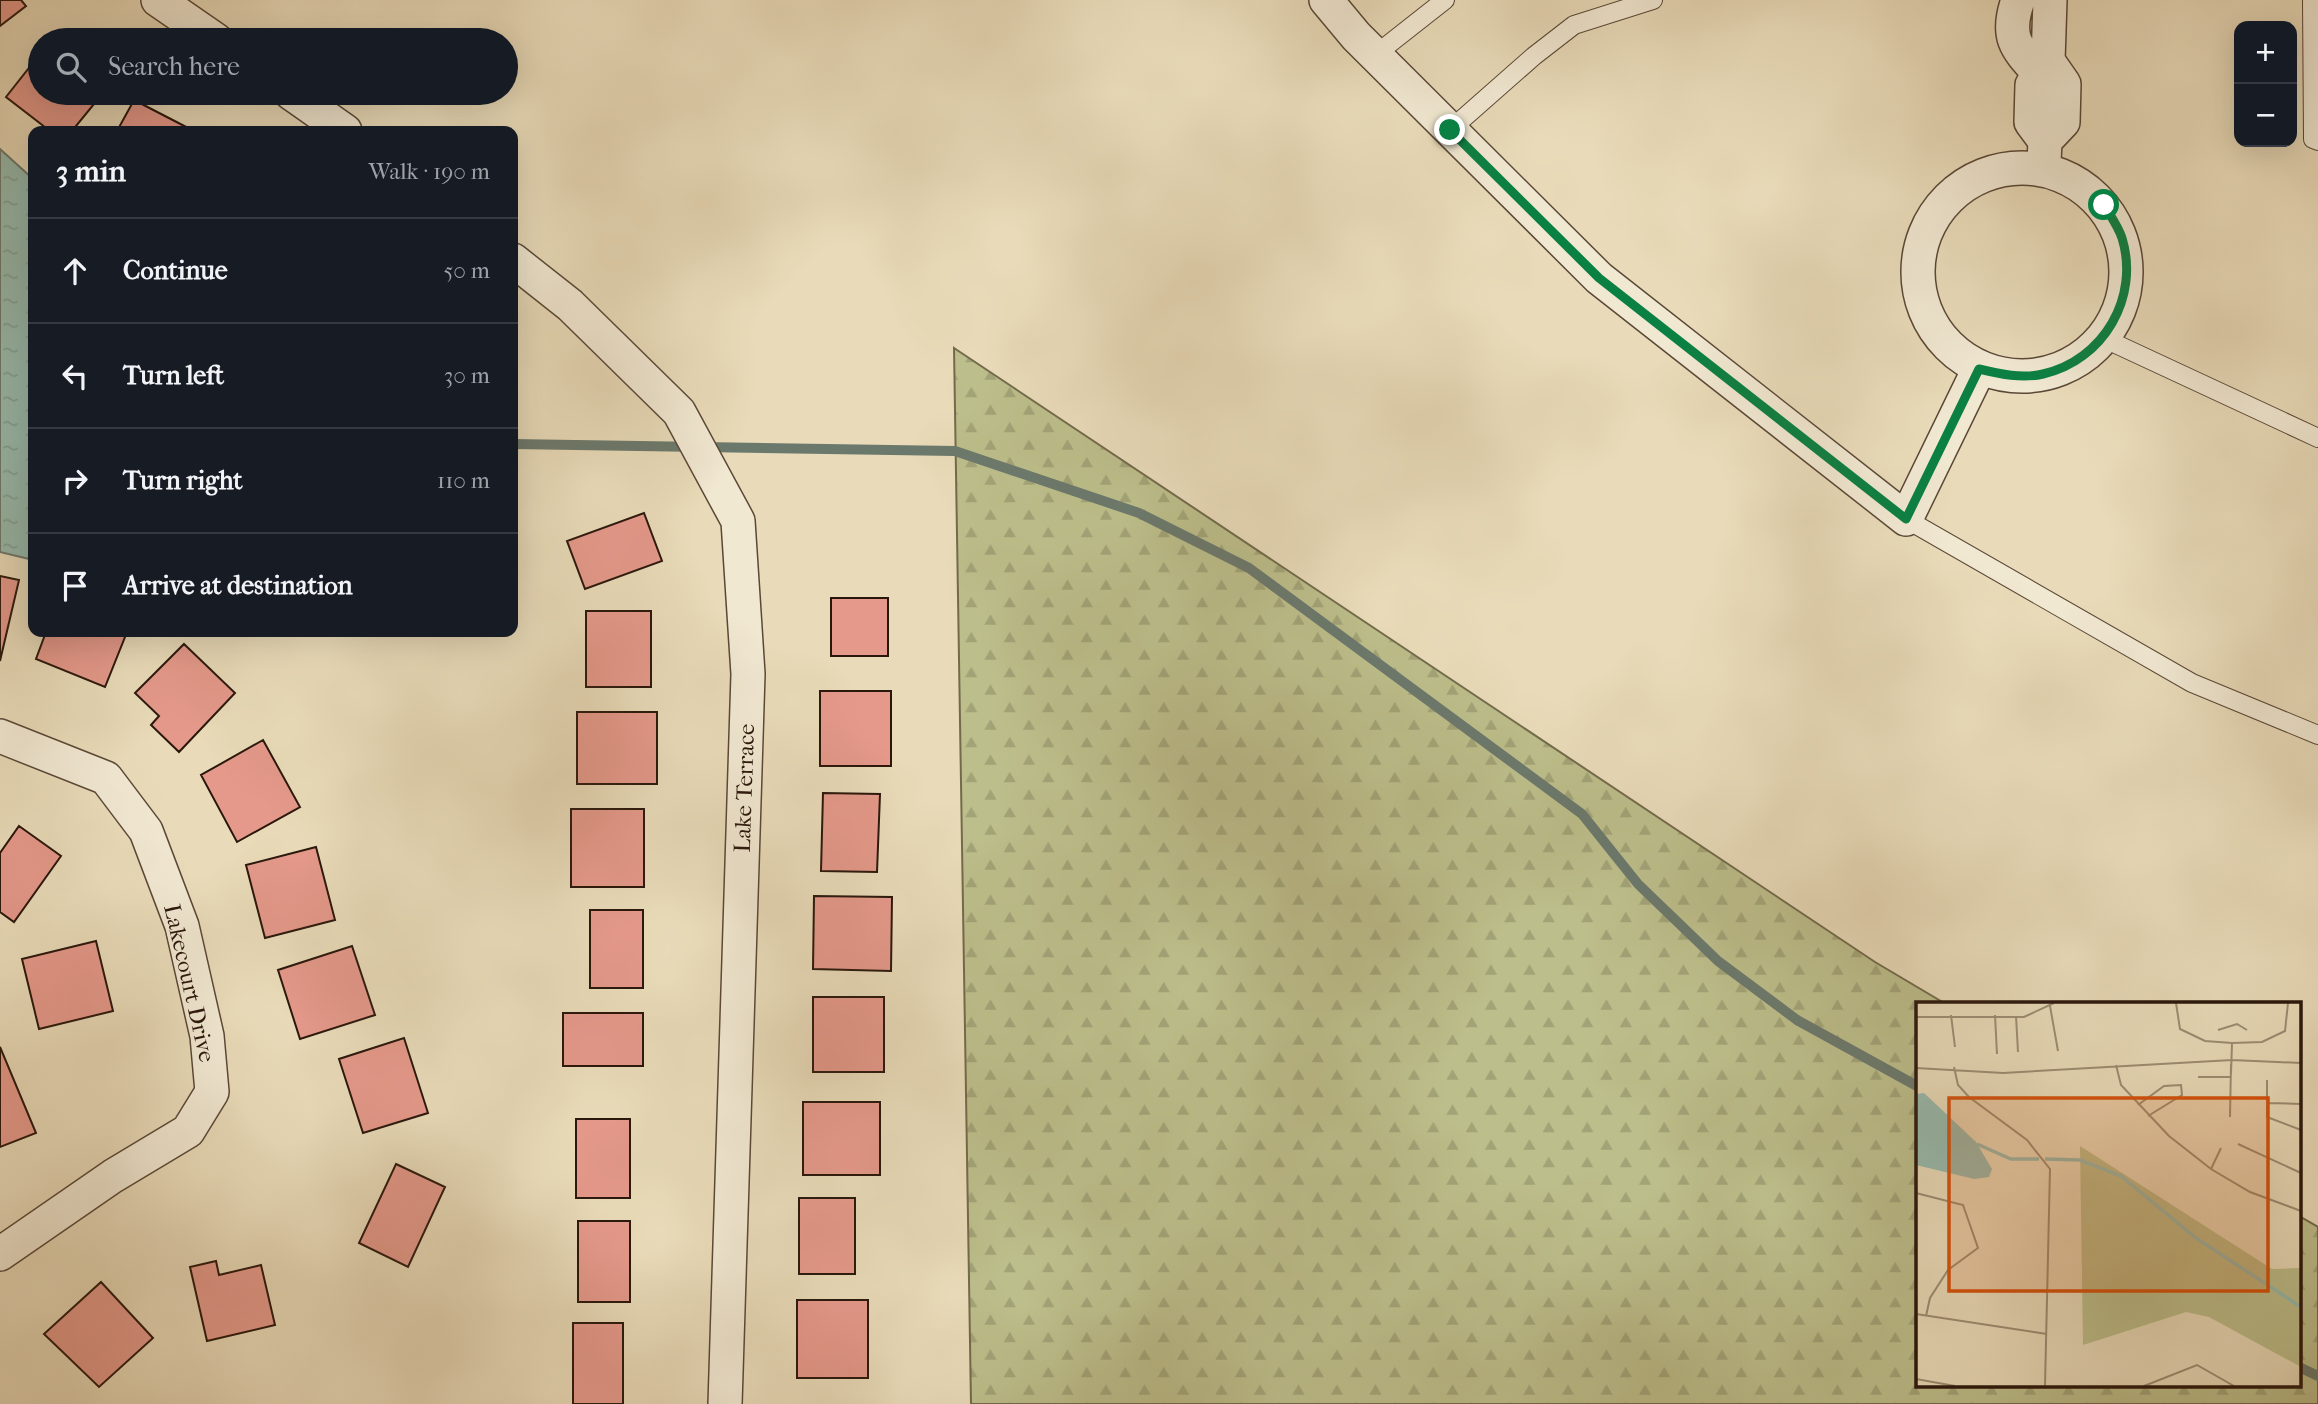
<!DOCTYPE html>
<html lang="en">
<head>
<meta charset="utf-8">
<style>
  :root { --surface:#171b24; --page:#20242c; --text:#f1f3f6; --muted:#9ea1a6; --line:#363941 }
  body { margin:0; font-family:"IM FELL French Canon",serif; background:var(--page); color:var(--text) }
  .controls { position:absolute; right:21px; top:21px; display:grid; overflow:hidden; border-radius:14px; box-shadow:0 7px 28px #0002 }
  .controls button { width:63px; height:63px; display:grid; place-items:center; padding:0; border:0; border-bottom:2px solid var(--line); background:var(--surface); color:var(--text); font:35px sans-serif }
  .stop { position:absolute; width:21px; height:21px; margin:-16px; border:5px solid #0b8043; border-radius:50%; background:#fff }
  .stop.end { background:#0b8043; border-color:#fff; box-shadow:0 2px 7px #0008 }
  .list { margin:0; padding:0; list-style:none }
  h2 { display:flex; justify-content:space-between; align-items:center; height:91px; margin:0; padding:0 28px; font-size:30px }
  h2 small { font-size:23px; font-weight:400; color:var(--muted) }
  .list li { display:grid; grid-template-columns:46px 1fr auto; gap:21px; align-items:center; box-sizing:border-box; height:105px; padding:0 28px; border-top:2px solid var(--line) }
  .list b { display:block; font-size:26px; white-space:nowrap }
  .list em { font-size:23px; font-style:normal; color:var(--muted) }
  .icon { flex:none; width:38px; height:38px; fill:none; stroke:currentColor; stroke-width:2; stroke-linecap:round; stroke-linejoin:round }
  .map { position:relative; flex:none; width:2318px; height:1404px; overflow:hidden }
  .search { position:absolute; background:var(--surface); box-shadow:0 7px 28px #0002; left:28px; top:28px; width:490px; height:77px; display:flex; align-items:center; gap:18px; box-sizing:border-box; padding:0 24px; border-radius:38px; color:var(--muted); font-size:26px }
  .panel { position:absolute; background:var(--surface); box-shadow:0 7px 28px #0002; left:28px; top:126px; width:490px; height:511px; border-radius:14px }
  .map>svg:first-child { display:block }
</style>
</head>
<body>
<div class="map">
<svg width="2318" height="1404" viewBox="0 0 2318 1404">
  <defs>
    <pattern id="forest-firs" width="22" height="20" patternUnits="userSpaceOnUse" patternTransform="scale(1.75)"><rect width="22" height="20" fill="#bcbe8b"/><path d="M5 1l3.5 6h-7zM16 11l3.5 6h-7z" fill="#a2a377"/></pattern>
    <pattern id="water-ripples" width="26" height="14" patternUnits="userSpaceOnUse" patternTransform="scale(1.75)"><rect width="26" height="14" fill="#97bbae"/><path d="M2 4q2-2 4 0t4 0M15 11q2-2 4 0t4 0" fill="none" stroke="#82a094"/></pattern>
  </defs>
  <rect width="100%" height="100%" fill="#e9dbb9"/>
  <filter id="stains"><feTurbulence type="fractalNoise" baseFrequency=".00286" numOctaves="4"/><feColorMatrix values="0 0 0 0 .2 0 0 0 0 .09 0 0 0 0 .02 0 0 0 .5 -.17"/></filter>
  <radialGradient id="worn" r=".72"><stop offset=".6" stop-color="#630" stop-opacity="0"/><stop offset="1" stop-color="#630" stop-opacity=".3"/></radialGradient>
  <!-- forest -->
  <path fill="url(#forest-firs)" stroke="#736a4c" stroke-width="2" d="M954,348L1875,962L1944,1003H1917V1385H2299V1216L2318,1227V1404H971Z"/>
  <!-- water -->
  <path fill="url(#water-ripples)" stroke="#6b796d" stroke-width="2" d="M0,149L33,179V560L0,552Z"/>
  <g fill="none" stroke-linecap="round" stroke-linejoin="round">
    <!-- stream -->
    <path stroke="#6b796d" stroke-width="10" d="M513,444L955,451L1139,513L1249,568L1582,814L1638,884L1718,961L1797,1020L1917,1086
      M2299,1367L2318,1376"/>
  </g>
  <!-- building -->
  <path fill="#e5998b" stroke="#2a170c" stroke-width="2" d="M0,0H21L26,6L0,26Z
    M56,34L64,40H51Z
    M40,54V93H103L72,131H50L6,97Z
    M134,100L194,131H117Z
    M644,513L662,561L585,589L567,541Z
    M0,576L19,580L0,661Z
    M831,598H888V656H831Z
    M586,611H651V687H586Z
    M46,632H127L105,687L36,659Z
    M184,644L235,693L179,752L151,725L159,716L135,693Z
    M820,691H891V766H820Z
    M577,712H657V784H577Z
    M263,740L300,807L237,842L201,775Z
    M823,793L880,794L877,872L821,871Z
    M571,809H644V887H571Z
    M19,826L61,856L14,922L0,912V853Z
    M316,847L335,920L265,938L246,865Z
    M814,896L892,897L891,971L813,969Z
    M590,910H643V988H590Z
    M96,941L113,1011L39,1029L22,959Z
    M352,946L375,1015L300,1039L278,970Z
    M813,997H884V1072H813Z
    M563,1013H643V1066H563Z
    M404,1038L428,1113L363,1133L339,1059Z
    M0,1047L36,1133L0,1147Z
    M803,1102H880V1175H803Z
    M576,1119H630V1198H576Z
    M396,1164L445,1187L408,1267L359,1243Z
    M799,1198H855V1274H799Z
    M578,1221H630V1302H578Z
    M216,1261L219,1275L261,1265L275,1325L207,1341L190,1267Z
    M101,1282L153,1338L99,1387L44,1334Z
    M797,1300H868V1378H797Z
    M573,1323H623V1404H573Z"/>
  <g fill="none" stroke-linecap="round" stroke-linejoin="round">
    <defs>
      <path id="service" d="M2312,0L2313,139L2318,141
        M1375,55L1445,0
        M1450,130L1534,56L1574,25L1653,0
        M2103,338L2318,438
        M1906,519L2192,683L2318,735"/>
      <path id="minor" d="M158,0L216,40
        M1326,0L1356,36L1599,278L1906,519L1979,369
        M2018,0C2005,37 2016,48 2039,73
        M291,93L345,131
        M2045,141L2031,122L2032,85L2048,61L2050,0
        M2044,162L2045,141L2063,122L2064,84L2048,61
        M1918 272a104 104 0 1 1 208 0a104 104 0 1 1-208 0Z
        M513,260L570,305L679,412L738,521L748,674L725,1404
        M0,736L106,778L146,831L182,926L207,1036L212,1092L188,1131L113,1176L0,1254"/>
    </defs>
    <!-- service casing -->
    <use href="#service" stroke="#5a4837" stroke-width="20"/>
    <!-- minor casing -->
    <use href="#minor" stroke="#5a4837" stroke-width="36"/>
    <!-- service -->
    <use href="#service" stroke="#f1e8d2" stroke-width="18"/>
    <!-- minor -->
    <use href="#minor" stroke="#f1e8d2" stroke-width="33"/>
  </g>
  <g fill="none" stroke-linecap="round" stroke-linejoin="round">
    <!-- route -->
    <path stroke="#0b8043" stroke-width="9" d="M1450,130L1599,278L1906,519L1979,369C2000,374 2022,379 2043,374C2104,360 2140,297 2122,238C2118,226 2110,215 2104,205"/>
  </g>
  <g text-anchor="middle" stroke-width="6" stroke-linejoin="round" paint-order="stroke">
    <!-- street labels -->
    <g font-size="23" fill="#2a170c" stroke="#f1e8d2">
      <text transform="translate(744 788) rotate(-88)" y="8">Lake Terrace</text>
      <text transform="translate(190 983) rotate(77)" y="8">Lakecourt Drive</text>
    </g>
  </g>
  <!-- overview -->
  <g transform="translate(1916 1002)">
    <rect width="385" height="385" fill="#e9dbb9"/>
    <path d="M164,144L356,267L385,266V365L293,315L270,310L167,343Z" fill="#bcbe8b"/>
    <path d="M8,91L60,140L76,167L73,175L58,177L0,163V92Z" fill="#97bbae"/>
    <path fill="none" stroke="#97bbae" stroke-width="3.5" d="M61,142L95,157H123M129,157L164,158L205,174L280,236L385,305"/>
    <path fill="none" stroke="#9d8d74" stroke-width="2" d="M260,1L264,27L289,39L316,41L346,40L369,29L372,1M134,4L142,49M35,13L39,45M79,13L81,52M100,14L102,50M0,15H108L138,1M302,28L321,22L331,28M200,63L205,83L253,134L295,167L334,190L385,209M38,65L42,83L53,95L111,138L134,167L129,384M0,66L87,71L316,58L385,61M315,72L316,41M282,75H315M351,78V115L385,128M351,101L385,102M222,103L248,84L265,83L266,93L232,114M314,115L315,62M322,142L385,171M295,167L305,146M0,191L47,203L62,246L32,268L14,296L10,314M0,312L131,332M0,377L39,384M228,384L281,363L318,384"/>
    <path fill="#d5520c" fill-opacity="0.15" stroke="#d5520c" stroke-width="3.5" d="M33,96H352V289H33Z"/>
    <rect width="385" height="385" fill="none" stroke="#2a170c" stroke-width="3.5"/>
  </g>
  <rect width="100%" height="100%" filter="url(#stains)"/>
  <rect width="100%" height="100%" fill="url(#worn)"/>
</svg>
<div class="controls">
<button>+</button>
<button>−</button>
</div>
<div class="stop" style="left:2104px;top:205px"></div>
<div class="stop end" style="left:1450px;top:130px"></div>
<div class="search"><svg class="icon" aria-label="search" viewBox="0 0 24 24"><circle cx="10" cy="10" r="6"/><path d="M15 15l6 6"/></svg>Search here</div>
<section class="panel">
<h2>3 min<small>Walk · 190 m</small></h2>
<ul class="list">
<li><svg class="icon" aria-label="ahead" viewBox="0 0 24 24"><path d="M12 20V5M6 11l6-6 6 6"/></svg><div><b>Continue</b></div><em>50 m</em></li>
<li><svg class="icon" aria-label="left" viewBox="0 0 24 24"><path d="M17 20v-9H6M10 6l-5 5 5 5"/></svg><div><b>Turn left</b></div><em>30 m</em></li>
<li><svg class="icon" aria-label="right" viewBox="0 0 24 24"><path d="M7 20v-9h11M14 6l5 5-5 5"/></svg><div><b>Turn right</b></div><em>110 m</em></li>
<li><svg class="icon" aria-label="arrive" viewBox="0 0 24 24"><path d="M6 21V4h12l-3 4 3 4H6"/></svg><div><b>Arrive at destination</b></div></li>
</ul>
</section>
</div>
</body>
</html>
